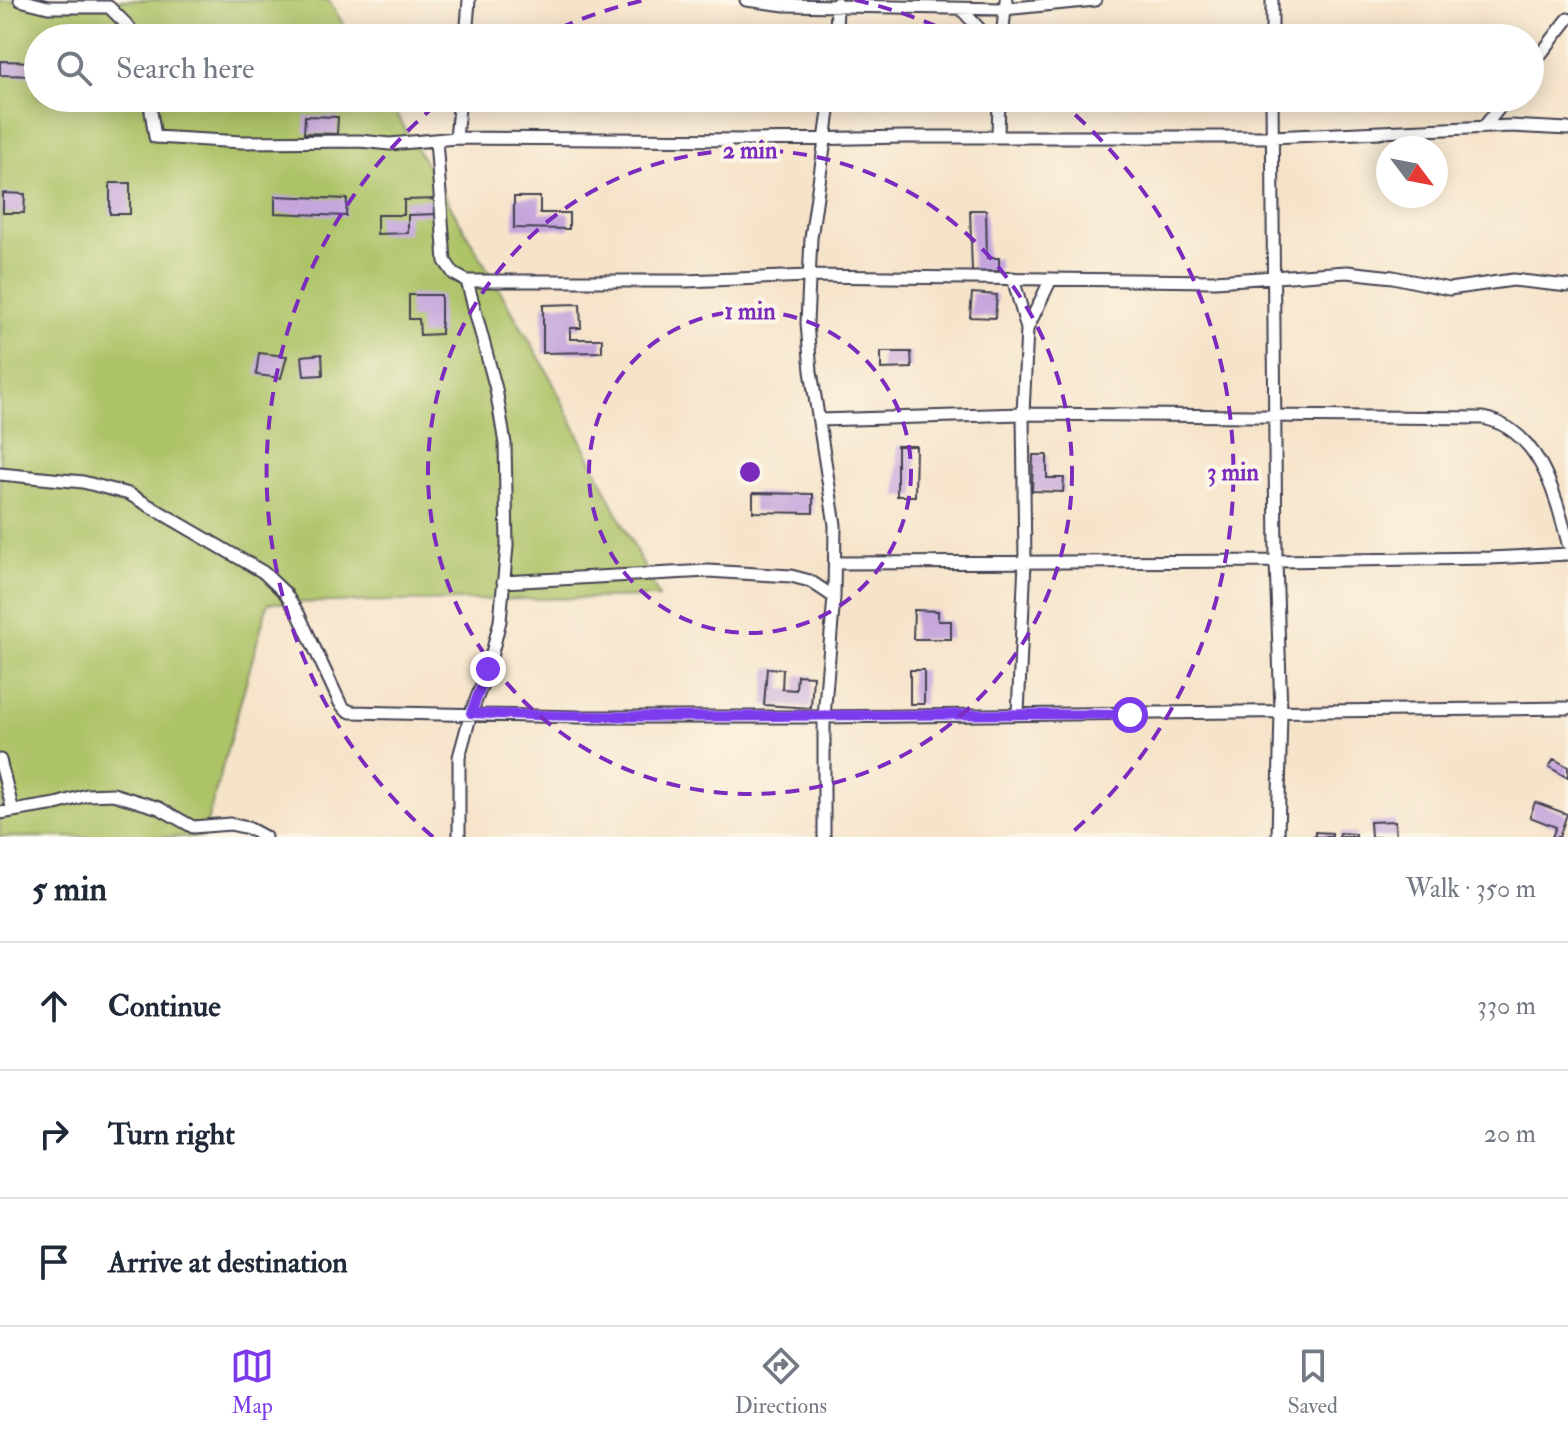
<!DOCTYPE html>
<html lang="en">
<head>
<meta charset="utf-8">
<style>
  :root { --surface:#fff; --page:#f2f2f3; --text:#1f2937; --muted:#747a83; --line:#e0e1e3; --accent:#7c3aed }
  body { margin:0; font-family:"IM FELL Double Pica",serif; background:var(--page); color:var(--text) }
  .compass { position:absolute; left:1376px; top:136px; width:72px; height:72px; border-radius:50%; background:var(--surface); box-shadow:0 4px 20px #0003; rotate:122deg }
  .stop { position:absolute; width:24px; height:24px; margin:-18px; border:6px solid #7c3aed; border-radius:50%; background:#fff }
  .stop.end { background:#7c3aed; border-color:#fff; box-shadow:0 2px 8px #0008 }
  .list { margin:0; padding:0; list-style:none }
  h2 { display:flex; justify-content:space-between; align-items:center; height:104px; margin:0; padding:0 32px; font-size:34px }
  h2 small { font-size:26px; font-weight:400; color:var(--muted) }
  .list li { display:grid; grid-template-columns:52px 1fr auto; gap:24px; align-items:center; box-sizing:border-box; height:128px; padding:0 32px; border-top:2px solid var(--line) }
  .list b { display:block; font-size:30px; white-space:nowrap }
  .list em { font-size:26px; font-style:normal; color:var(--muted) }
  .icon { flex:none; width:44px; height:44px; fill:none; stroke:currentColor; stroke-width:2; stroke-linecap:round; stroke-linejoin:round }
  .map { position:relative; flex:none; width:1568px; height:837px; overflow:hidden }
  .search { position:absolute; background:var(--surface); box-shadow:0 4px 20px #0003; left:24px; right:24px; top:24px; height:88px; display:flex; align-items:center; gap:20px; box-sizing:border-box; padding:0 28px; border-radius:44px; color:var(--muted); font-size:30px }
  .sheet { height:488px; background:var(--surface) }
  nav { display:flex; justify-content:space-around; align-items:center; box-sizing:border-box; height:112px; border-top:2px solid var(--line); background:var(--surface); font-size:22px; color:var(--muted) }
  nav a { display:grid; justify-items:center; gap:4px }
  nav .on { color:var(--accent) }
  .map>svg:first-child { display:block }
</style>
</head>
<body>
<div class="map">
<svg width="1568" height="837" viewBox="0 0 1568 837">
  <rect width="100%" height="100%" fill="#fcf5e5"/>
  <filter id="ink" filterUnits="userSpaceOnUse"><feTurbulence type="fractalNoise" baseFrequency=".0125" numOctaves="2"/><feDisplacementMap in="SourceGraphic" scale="16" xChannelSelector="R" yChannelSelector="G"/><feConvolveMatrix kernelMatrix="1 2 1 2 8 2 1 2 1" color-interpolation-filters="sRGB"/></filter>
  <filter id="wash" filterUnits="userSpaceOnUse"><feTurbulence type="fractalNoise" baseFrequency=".006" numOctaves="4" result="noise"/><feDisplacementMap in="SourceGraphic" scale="32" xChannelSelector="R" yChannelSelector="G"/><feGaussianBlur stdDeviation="1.8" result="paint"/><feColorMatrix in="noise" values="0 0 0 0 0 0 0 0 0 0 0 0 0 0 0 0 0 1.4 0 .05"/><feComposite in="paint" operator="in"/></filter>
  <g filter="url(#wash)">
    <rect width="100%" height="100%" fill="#f6e4ca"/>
    <!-- green -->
    <path fill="#adc367" stroke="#687251" stroke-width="2" d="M0,0H329L351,38H38V98H387L546,369L659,597L268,603L203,837H0Z"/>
    <g id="blocks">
      <!-- building -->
      <path fill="#c4a5dc" d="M176,32L201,33V38H176Z
        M81,33L104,36V38H80Z
        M0,61L38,62V76L0,75Z
        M305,116L338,117L337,134L304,133Z
        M110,183H130V214H110Z
        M3,193L25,194L24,213H3Z
        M275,196L347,199L346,216L275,213Z
        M514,197H540V213H569V229L514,228Z
        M437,199L438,214L408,215V233L377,234V215H404V200Z
        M970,210H986L987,258H999V271L972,272Z
        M972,293L997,295L995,318L970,317Z
        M409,295H441V334L420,335L419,319H409Z
        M580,304L581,328H570V339H602V352L543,353V305Z
        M881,352H911L912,368L881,369Z
        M259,353L287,356L281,378L256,375Z
        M322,354L323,375L304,376L302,356Z
        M897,446H916L915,496H897Z
        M1033,455H1047V478H1064L1063,492L1032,491Z
        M753,493L813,494V513L753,512Z
        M914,610L938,611V621H951V639H913Z
        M767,668L783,669L782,689L796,690L797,675L813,676L811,708L764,705Z
        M910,670H924V704H910Z
        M1554,759L1568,767V778L1549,767Z
        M1535,802L1567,814L1559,837H1552L1556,827L1530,817Z
        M1395,821L1396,837H1371L1370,822Z
        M1315,832L1332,833V837H1315Z
        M1340,833L1356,834V837H1339Z"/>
    </g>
  </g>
  <g filter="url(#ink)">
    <use href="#blocks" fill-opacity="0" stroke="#423f50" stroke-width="2"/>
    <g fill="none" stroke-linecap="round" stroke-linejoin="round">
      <defs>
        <path id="street" d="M20,0L48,7H109L129,27L133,38
          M746,0L785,5L1004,9L1095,0
          M1272,0V38
          M961,9L988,38
          M466,38L469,0
          M836,38L837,3
          M1002,38L1006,0
          M1530,68L1568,19
          M149,98L155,137L242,142L360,141L390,144L456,138L750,140L905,137H1272L1511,126L1568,129
          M1272,98L1276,561L1281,712L1278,837
          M1484,127L1507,98
          M998,137L999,98
          M456,138L460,98
          M436,140L445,261L454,274L467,281H686L808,276L1215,281L1347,272L1393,277L1449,289L1513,280L1568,286
          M1013,278L1027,329L1023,414L1025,561L1018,713
          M1027,329L1051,279
          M819,420L1023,414L1483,418C1540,430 1555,494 1568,543
          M0,474L83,482L129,494L263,572L285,593L299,615L340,703L345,709L351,712L578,717H824L1568,708
          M835,563L1276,561L1490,558L1568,554
          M503,582L708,571L791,576L810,581L834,597
          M0,760L13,811
          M0,813L56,804L87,795L113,794L159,808L193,827L230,824L248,828L265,837
          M459,837V757L471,713L488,669L500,621L507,546L505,444L496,389L467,281
          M824,837V717L834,597L835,525L811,371L807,323L811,238L831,98"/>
      </defs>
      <!-- street casing -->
      <use href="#street" stroke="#423f50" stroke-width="15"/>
      <!-- street -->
      <use href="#street" stroke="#fff" stroke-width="11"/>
    </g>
  </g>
  <g fill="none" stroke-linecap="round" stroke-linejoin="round" filter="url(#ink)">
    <!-- route -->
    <path stroke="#7c3aed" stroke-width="10" d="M488,669L471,713C690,722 910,711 1130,715"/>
  </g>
  <!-- distance rings -->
  <g fill="none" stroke="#7b2cbf" stroke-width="4" stroke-dasharray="14 10">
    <circle cx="750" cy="472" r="161"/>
    <circle cx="750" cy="472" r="322"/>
    <path d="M433 837A483 483 0 0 1 443 99M538 38A483 483 0 0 1 645 0M855 0A483 483 0 0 1 962 38M1057 99A483 483 0 0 1 1067 837"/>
  </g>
  <circle cx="750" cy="472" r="12" fill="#7b2cbf" stroke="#fcf5e5" stroke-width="4"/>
  <g font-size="24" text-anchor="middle" font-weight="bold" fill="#7b2cbf" stroke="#fcf5e5" stroke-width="8" stroke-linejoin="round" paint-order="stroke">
    <text x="750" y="158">2 min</text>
    <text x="750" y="319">1 min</text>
    <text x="1233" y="480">3 min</text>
  </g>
</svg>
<svg class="compass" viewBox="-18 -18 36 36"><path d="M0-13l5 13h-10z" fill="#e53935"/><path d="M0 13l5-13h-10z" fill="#747a83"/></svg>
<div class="stop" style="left:1130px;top:715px"></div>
<div class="stop end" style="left:488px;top:669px"></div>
<div class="search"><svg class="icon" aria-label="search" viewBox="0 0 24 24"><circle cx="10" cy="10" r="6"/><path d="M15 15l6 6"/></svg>Search here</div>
</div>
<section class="sheet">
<h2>5 min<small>Walk · 350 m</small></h2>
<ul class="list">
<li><svg class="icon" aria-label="ahead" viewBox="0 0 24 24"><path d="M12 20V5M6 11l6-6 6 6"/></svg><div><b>Continue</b></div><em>330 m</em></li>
<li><svg class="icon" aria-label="right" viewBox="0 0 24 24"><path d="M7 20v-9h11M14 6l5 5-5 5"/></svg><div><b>Turn right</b></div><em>20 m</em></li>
<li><svg class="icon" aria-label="arrive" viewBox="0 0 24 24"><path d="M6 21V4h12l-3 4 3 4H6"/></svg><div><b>Arrive at destination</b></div></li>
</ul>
</section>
<nav>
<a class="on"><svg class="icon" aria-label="map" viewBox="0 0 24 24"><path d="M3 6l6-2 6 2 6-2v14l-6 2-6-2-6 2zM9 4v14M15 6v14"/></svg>Map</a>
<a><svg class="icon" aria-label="directions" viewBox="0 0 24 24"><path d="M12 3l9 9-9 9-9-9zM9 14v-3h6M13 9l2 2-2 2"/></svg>Directions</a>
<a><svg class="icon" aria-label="saved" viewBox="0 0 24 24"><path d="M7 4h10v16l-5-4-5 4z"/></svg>Saved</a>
</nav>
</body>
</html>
